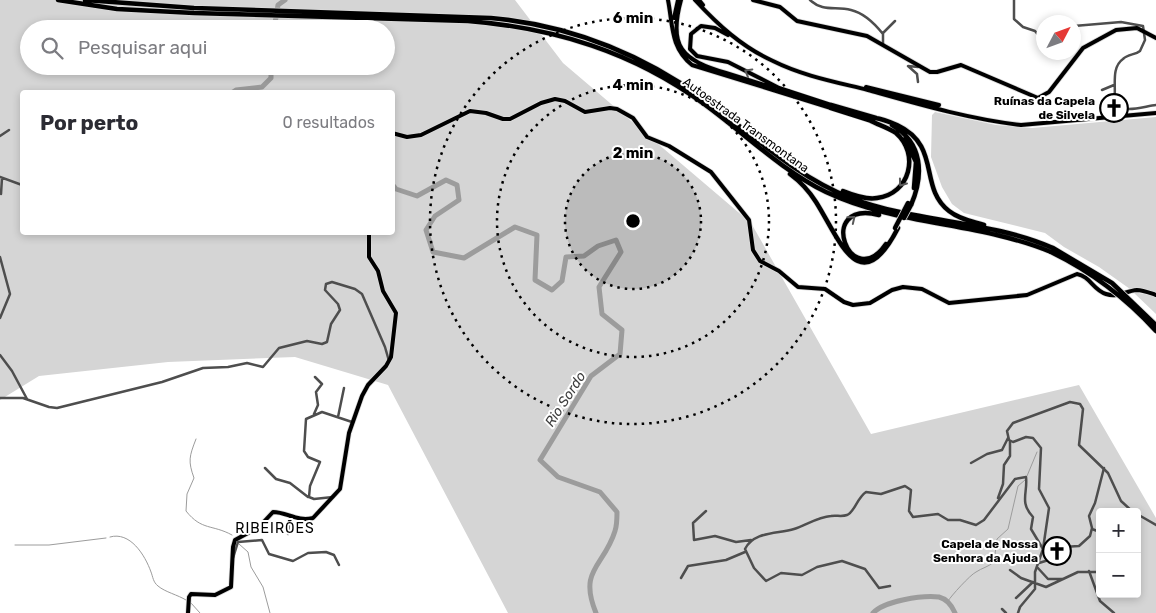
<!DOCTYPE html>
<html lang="pt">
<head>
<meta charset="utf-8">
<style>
  :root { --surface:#fff; --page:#f2f2f3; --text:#2b2b33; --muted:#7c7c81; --line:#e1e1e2 }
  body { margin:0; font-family:Rubik,sans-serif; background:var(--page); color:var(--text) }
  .controls { position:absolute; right:15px; bottom:15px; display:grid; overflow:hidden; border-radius:5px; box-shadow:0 2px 8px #0003 }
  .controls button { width:45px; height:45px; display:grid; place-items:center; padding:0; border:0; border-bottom:1px solid var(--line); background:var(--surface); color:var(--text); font:25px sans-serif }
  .compass { position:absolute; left:1036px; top:15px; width:45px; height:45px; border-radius:50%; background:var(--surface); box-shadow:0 2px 8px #0003; rotate:49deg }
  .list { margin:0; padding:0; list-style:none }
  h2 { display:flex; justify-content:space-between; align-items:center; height:65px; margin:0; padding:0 20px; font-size:21px }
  h2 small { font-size:16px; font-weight:400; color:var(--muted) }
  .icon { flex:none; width:28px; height:28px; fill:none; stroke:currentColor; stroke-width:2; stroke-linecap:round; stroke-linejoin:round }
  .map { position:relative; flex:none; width:1156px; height:613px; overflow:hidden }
  .search { position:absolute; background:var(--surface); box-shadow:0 2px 8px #0003; left:20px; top:20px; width:375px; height:55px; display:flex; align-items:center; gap:12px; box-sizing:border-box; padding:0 18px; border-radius:28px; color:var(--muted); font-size:19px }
  .panel { position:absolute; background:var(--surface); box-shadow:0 2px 8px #0003; left:20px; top:90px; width:375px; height:145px; border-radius:5px }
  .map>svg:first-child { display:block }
</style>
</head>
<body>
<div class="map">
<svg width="1156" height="613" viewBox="0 0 1156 613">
  <rect width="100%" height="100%" fill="#fff"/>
  <!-- green -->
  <path fill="#d5d5d5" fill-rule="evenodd" d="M0,0H515L563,63L751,223L871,434L1079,385L1156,518V613H508L388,385L295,357L168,362L39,376L0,400ZM29,29H386V66H29ZM22,92H392V232H22ZM1100,512H1137V594H1100Z
    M935,112L996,125L1032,128L1156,117V293L1140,288L1130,289L1099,267L1064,247L1045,233L964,213L952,204L942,187L931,157L932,115Z
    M1133,292L1156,296V314Z"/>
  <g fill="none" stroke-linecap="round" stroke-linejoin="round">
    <!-- stream -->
    <path stroke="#9c9c9c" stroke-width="1" d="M196,439C189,457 188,461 194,478L187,494L186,511C202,531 212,524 232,535
      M1027,476L1037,452
      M110,537C130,531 145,555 151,572C153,577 153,582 158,586C165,592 178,595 186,600
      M239,544L248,552L251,567L263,587L270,613
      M15,545H49L106,538
      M948,601C951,596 970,575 976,572C982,568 988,567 994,562L997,539L1008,529L1018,486L1025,480
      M191,603L200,613"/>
    <!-- river -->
    <path stroke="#9c9c9c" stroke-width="5" d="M274,29L278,5L285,0
      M233,92L236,90L262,87L271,78V66
      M392,184L396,189L417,196L446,180L457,185L459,200L435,216L426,230L433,252L464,258L515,227L537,235L535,280L552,290L562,281L566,257L584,256L598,246L616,240L621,252L599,287L602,314L622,330L620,354L591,376L540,460L558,477L600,492L617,512C617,518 617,525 615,531C604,567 578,569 596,613
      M873,613C884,601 922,595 939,597C947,599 952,606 955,613"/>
    <defs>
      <path id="primary" d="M753,0L780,7L797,21L867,36L930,72H937L961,65L1038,98L1049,92L1083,48L1116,30L1137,28L1156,38
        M392,133L407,137L421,135L470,111L486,113L503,119H510L541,103L555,99L565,101L585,112L610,108L617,109L633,118L647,137L669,146L711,172L749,220L753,250L760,261L779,271L798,287L825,289L844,302L853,305L870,303L892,290L903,287L922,289L949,303L1027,295L1077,274C1090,276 1093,290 1106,294C1118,298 1125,291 1137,290C1143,290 1150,293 1156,295
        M188,613L189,597L191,594L215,595L231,587L233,547L235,540L259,527L273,512C287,512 297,522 313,518L340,489L349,433L362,396L368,385L386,366L391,357L396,313L383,291L378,271L369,257V232"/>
      <path id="trunk" d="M668,0C673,25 670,47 692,65L831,108
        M681,0C668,47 682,60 726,73C742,78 758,83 774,88
        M695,0C718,25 742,47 773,61C803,76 836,82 868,90C918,104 969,119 1021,125L1156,113
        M699,0L703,5
        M674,18L678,0
        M728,35L715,28L701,26L691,34L690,49L697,56L728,62L779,88L831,105
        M866,87L939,105"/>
      <path id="motorway" d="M58,0L117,9L194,13L468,21C555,28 633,52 704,104C744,133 781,170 826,192C898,226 979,222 1051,252
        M85,0L194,8L491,18C569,25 640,53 704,99C752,134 795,176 851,198C917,223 989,220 1053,248
        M831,105L876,118
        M831,108L872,121
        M875,118C883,119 890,122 897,125C942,146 918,187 949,211C959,219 971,221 984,225
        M892,125C923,143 924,175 911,205
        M905,139L916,162L914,188
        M790,174C801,182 809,191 816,202C840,240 860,302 898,228
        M843,191C853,195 866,200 877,198C910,194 920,154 896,133C889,128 879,125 871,121
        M879,215C814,199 851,295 886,244"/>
    </defs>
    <!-- primary casing -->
    <use href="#primary" stroke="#dbdbdb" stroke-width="5.5"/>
    <!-- trunk casing -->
    <use href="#trunk" stroke="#dbdbdb" stroke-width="5.5"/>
    <!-- motorway casing -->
    <use href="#motorway" stroke="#dbdbdb" stroke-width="6"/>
    <!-- minor -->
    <path stroke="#4e4e4e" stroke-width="2.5" d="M810,0C823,12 835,6 851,10C864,13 875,24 883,34
      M1014,0V19L1023,27L1035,31L1044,42
      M1074,26L1121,22L1143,26L1145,40L1140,51C1135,55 1128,54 1123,59C1110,68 1117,89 1114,102C1122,115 1144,106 1156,105
      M883,44V33L895,21
      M918,82L917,74L908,66L918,67
      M1102,90L1114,85
      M0,136L9,130
      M0,177L22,185
      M1,194L2,178
      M314,414L318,405L316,392L322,384L315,377
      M338,417L344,388
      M971,463L987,454L1002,450L1008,438
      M265,468L276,479L290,483L308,497
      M333,497L314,499L309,497L310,486L320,462L308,457L304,451L306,419L322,412L352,422
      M998,498L1003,484L1004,465L1010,456V441
      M706,511L693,523L694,540L715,536L736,542L751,540
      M1092,529L1100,532
      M288,534L290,518
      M233,558L238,542L262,540L269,554L293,561L308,553L326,552L334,555L339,565
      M1039,563L1055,558L1063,547L1079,546L1090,536L1092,528L1089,516L1095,503L1104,468
      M1037,567L1048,579H1062
      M1010,570L1021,578L1046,587L1078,572H1099
      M1089,571L1100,601L1114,613
      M681,578L688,566L726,560L745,552
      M890,586L879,588L865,569L842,561L817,567L802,575L781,573L766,581L754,568L745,549C754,531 778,534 794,529C806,525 818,517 831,516C836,515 842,517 847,515C854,513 857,498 866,492L881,494L905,486L911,490L909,511L913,517L938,514L948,520H960L976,525L984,520L1015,479L1026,477C1028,493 1019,502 1033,517L1031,529L1043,549L1035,572V589L1020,607L1018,613
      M1016,598L1033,582
      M1002,609L1006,613"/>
    <!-- tertiary -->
    <path stroke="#4e4e4e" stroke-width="2.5" d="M0,257L10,294L0,318
      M0,355L12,371L27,399
      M0,398H23L49,407L57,408L162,382L203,368L228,367L247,363L263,367L279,348L307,341L322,344L327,342L331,324L340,310L338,304L325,290L326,284L332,282L355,289L362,294L385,347L389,361
      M1137,514L1156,525
      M1043,549L1049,508L1039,489L1041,448L1033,438L1026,437L1013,442L1009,440L1007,431L1013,423L1070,402L1080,404L1083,409L1079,445L1108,473L1121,501L1133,512"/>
    <!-- primary -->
    <use href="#primary" stroke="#000" stroke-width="4"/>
    <!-- trunk -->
    <use href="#trunk" stroke="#000" stroke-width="4"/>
    <!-- motorway -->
    <use href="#motorway" stroke="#000" stroke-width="4.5"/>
    <defs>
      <path id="motorway-bridge" d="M904,218L911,205
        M895,228L908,203
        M1053,248L1112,283L1156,325
        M1051,252C1092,272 1126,298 1156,331"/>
    </defs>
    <!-- motorway-bridge casing -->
    <use href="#motorway-bridge" stroke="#dbdbdb" stroke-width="6" stroke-linecap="butt"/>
    <!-- motorway-bridge -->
    <use href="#motorway-bridge" stroke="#000" stroke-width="4.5"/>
  </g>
  <!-- one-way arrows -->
  <defs><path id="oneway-chevron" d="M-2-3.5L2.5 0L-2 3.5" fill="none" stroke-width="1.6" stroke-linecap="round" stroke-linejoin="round" transform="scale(1.25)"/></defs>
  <g stroke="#595959">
    <use href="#oneway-chevron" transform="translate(748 72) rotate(-150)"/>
    <use href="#oneway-chevron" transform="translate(902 183) rotate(126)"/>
    <use href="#oneway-chevron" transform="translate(852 219) rotate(-39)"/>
  </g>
  <!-- distance rings -->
  <circle cx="633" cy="221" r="68" fill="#000" fill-opacity=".12"/>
  <g fill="none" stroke="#000" stroke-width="2.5" stroke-dasharray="2.5 5">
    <circle cx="633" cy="221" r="68"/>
    <circle cx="633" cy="221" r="136"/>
    <circle cx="633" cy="221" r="203"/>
  </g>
  <!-- icons -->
  <defs>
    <symbol id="church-ring" viewBox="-11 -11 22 22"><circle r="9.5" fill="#fff" stroke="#000" stroke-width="1.5"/><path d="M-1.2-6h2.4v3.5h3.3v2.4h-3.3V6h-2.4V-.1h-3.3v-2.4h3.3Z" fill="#000"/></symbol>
  </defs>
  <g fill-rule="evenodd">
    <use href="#church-ring" x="1098" y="92" width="32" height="32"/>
    <use href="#church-ring" x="1041" y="535" width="32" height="32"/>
  </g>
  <g text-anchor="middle" stroke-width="4" stroke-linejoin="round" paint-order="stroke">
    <!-- poi labels -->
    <g font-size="12" font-weight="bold" fill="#000" stroke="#fff" text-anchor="end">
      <text x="1095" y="105">Ruínas da Capela<tspan x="1095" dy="14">de Silvela</tspan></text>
      <text x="1038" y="548">Capela de Nossa<tspan x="1038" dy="14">Senhora da Ajuda</tspan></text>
    </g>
    <!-- street labels -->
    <g font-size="12" fill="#000" stroke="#fff">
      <text transform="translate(746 125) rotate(36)" y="4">Autoestrada Transmontana</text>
    </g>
    <!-- water labels -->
    <g font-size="14" font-style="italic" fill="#3d3d3d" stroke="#fff">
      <text transform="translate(565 399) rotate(-57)" y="5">Rio Sordo</text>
    </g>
    <!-- neighbourhood labels -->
    <g font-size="14" letter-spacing="1" fill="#000" stroke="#fff">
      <text x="275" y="533">RIBEIRÕES</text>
    </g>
  </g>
  <circle cx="633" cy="221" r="8" fill="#000" stroke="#fff" stroke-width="2.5"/>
  <g font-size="15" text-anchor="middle" font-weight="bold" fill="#000" stroke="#fff" stroke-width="4" stroke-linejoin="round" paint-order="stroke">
    <text x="633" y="23">6 min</text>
    <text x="633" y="90">4 min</text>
    <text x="633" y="158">2 min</text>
  </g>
</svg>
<div class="controls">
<button>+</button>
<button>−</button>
</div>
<svg class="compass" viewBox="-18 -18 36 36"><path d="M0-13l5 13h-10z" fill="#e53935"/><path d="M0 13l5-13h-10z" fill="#7c7c81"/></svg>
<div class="search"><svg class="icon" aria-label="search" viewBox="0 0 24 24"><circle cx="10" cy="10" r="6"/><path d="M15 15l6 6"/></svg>Pesquisar aqui</div>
<section class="panel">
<h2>Por perto<small>0 resultados</small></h2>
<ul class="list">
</ul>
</section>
</div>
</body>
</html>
